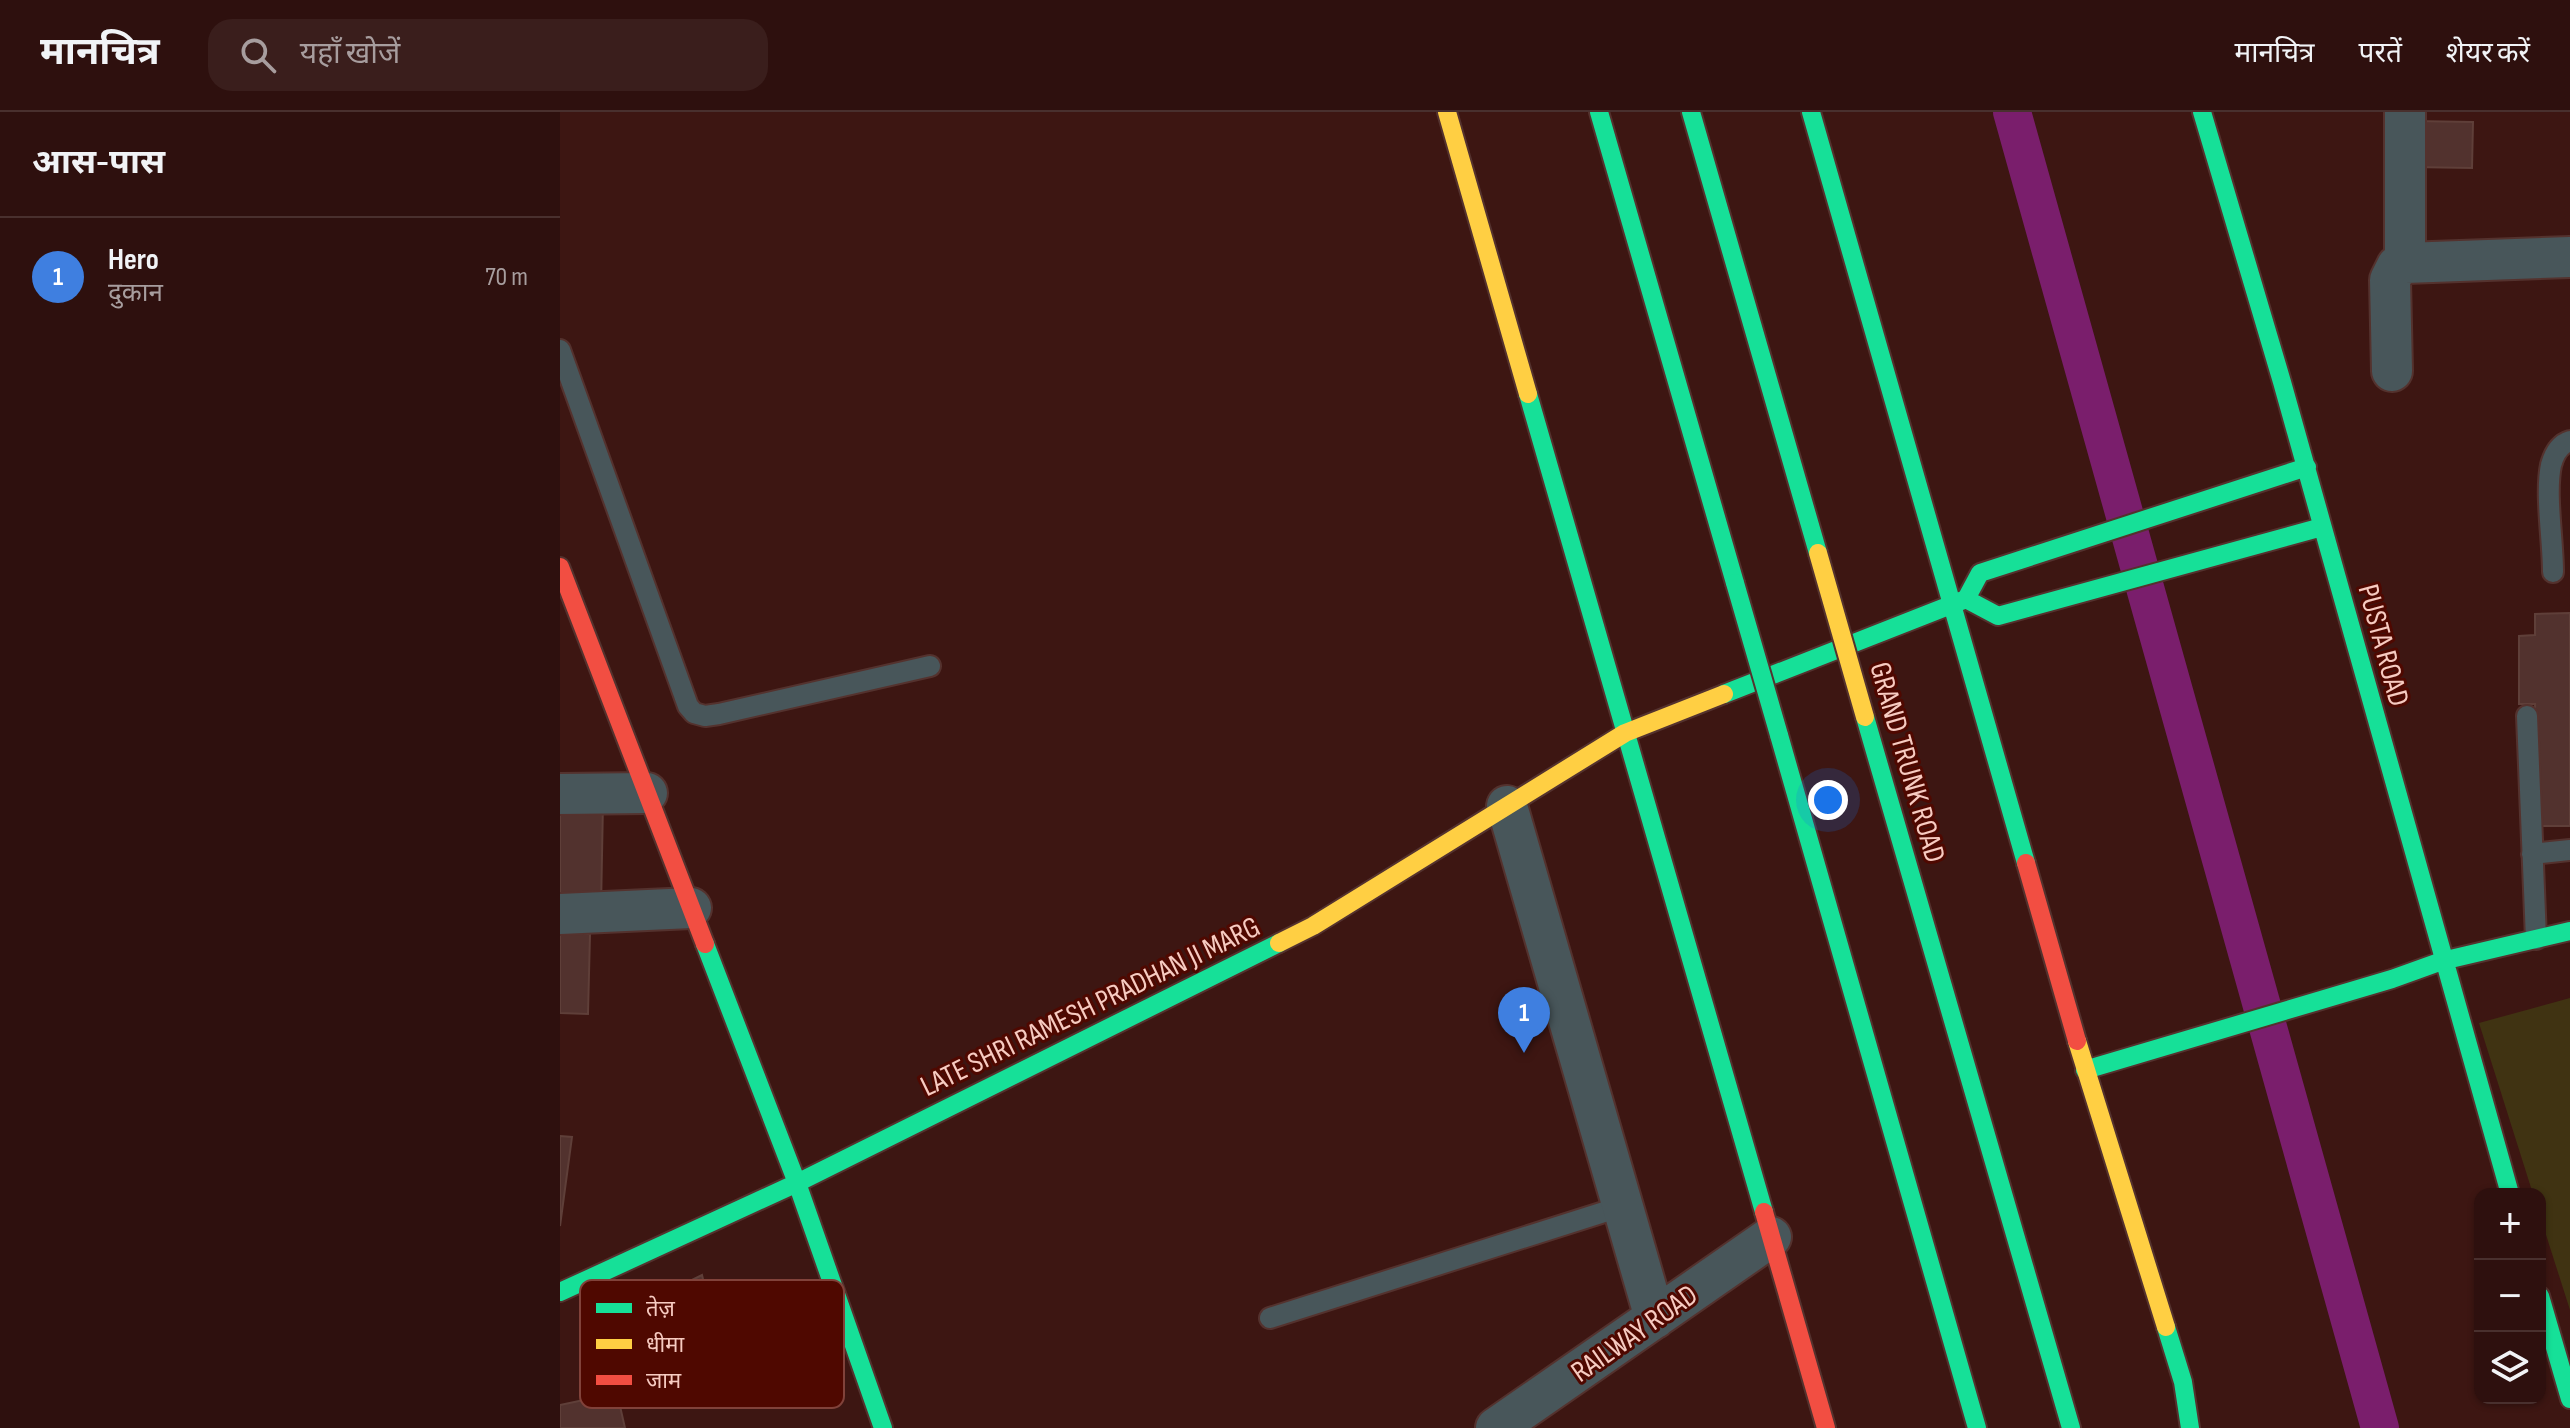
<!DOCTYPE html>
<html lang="hi">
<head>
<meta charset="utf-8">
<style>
  :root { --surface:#2e100e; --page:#3a1e1c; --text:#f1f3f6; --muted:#a79d9e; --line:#49302e; --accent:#db2777 }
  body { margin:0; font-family:"Sofia Sans Condensed","Noto Sans Devanagari",sans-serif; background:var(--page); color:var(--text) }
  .controls { position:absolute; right:24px; bottom:24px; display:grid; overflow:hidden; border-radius:16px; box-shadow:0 2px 6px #0004 }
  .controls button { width:72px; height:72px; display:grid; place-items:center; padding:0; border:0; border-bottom:2px solid var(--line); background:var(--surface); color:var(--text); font:40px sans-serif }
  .you { position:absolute; left:1268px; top:688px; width:28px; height:28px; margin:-20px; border:6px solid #fff; border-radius:50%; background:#1a73e8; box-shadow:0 0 0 12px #1a73e833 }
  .badge { display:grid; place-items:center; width:52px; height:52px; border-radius:50%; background:var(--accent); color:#fff; font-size:26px; font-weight:700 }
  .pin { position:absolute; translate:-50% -66px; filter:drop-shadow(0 2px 4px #0008) }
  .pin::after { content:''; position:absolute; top:42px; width:28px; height:24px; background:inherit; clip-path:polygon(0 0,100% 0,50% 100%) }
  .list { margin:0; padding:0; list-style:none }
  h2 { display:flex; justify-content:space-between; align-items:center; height:104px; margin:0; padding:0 32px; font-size:34px }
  h2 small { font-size:26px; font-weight:400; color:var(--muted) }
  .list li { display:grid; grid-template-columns:52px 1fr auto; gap:24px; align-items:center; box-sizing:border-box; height:120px; padding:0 32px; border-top:2px solid var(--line) }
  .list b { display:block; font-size:30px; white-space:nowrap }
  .list p { margin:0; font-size:26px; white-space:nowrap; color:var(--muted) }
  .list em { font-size:26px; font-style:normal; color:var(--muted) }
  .icon { flex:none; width:44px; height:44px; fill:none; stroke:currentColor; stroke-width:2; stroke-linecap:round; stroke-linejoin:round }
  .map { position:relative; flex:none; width:2010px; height:1316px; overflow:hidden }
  header { display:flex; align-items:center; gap:48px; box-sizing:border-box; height:112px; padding:0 40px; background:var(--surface); border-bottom:2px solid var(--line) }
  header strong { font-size:38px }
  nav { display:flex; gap:44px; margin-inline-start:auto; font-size:28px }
  .search { width:560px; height:72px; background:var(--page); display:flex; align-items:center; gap:20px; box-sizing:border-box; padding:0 28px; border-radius:24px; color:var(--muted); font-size:30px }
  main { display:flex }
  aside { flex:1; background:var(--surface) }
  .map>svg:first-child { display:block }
</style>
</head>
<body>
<header>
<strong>मानचित्र</strong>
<div class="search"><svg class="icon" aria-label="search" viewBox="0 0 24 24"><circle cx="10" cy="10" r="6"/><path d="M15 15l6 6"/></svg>यहाँ खोजें</div>
<nav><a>मानचित्र</a><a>परतें</a><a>शेयर करें</a></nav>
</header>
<main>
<aside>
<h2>आस-पास<small></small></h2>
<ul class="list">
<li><span class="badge" style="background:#3f7fe0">1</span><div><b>Hero</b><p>दुकान</p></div><em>70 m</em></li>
</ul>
</aside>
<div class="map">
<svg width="2010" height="1316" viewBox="0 0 2010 1316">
  <rect width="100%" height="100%" fill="#3d1612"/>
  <!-- green -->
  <path fill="#403312" d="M2010,886V1198L1980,1104V1082H1973L1919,911Z"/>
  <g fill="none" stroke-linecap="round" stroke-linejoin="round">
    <!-- canal -->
    <path stroke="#7a1e6c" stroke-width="38" d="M1452,0L1820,1316"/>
  </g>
  <!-- building -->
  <path fill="#52322e" stroke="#5f3f39" stroke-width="2" d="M1853,9L1913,10L1912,56L1853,55Z
    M2010,501V714H1977L1975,592H1959V524L1975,523V502Z
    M0,690L43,691L41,796H0Z
    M0,822H30L28,902L0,901Z
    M0,1024L12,1025L0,1114Z
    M142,1163L159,1235L107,1245L95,1186Z
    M57,1281L65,1316H0V1293Z"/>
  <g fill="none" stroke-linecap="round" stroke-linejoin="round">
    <defs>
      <path id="lane" d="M0,238L128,594L134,601L145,604L159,602L370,554
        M1993,460C1993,428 1985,382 1991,353C1994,342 2000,332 2010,329
        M1967,604L1976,827
        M1972,742L2010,738
        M710,1206L1063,1094"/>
      <path id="street" d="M1845,151V0
        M1832,259L1830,168L1837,154L1845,151L2010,145
        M0,682L87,681
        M947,694L1095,1206
        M0,802L131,796
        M936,1316L1211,1125"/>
      <path id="fast" d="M1039,0L1175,471
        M1131,0L1258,441
        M1251,0L1466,751
        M1642,0L1722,270L1950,1082
        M968,282L1204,1100
        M1406,487L1438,504L1762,415
        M1164,582L1406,487L1420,461L1747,355
        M1305,605L1511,1316
        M1219,623L1417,1316
        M145,832L237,1071L323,1316
        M1525,958L1832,867L1882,849L2010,819
        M0,1180L237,1071L719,831
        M1980,1184L2010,1287
        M1606,1215L1623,1270L1630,1316"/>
      <path id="slow" d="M887,0L968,282
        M719,831L753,814L1065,621L1164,582
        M1517,929L1606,1215"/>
      <path id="jam" d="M0,455L145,832
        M1466,751L1517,929
        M1204,1100L1266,1316"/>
    </defs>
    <!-- lane casing -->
    <use href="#lane" stroke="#54322e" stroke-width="24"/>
    <!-- street casing -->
    <use href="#street" stroke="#54322e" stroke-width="44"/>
    <!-- fast casing -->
    <use href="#fast" stroke="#54322e" stroke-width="22"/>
    <!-- slow casing -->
    <use href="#slow" stroke="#54322e" stroke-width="22"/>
    <!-- jam casing -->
    <use href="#jam" stroke="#54322e" stroke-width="22"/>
    <!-- lane -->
    <use href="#lane" stroke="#48565a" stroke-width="20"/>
    <!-- street -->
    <use href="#street" stroke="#48565a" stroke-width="40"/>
    <!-- fast -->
    <use href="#fast" stroke="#16e098" stroke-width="18"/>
    <!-- slow -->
    <use href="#slow" stroke="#ffcf43" stroke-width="18"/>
    <!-- jam -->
    <use href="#jam" stroke="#f24e42" stroke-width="18"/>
    <defs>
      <path id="fast-bridge" d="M1175,471L1219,623"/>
      <path id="slow-bridge" d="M1258,441L1305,605"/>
    </defs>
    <!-- fast-bridge casing -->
    <use href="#fast-bridge" stroke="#54322e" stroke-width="22" stroke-linecap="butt"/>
    <!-- slow-bridge casing -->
    <use href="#slow-bridge" stroke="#54322e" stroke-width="22" stroke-linecap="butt"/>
    <!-- fast-bridge -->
    <use href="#fast-bridge" stroke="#16e098" stroke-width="18"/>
    <!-- slow-bridge -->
    <use href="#slow-bridge" stroke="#ffcf43" stroke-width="18"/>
  </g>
  <g text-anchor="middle" stroke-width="6" stroke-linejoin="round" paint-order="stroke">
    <!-- street labels -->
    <g font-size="30" fill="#f7cbc1" stroke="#4f0800">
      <text transform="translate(1824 533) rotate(75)" y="10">PUSTA ROAD</text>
      <text transform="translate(1348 650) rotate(74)" y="10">GRAND TRUNK ROAD</text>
      <text transform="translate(530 894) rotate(-26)" y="10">LATE SHRI RAMESH PRADHAN JI MARG</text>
      <text transform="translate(1074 1221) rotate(-35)" y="10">RAILWAY ROAD</text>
    </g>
  </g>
  <!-- legend -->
  <rect x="20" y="1168" width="264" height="128" rx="12" fill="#4f0800" stroke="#81423a" stroke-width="2"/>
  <rect x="36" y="1191" width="36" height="10" fill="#16e098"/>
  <rect x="36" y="1227" width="36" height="10" fill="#ffcf43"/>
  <rect x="36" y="1263" width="36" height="10" fill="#f24e42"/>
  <g font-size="22" fill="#f7cbc1">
    <text x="86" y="1204">तेज़</text>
    <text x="86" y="1240">धीमा</text>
    <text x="86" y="1276">जाम</text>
  </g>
</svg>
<div class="controls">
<button>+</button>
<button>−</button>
<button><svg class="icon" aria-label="layers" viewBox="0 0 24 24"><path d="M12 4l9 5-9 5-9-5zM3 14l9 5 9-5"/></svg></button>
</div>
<div class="you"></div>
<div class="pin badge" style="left:964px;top:941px;background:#3f7fe0">1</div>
</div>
</main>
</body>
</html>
